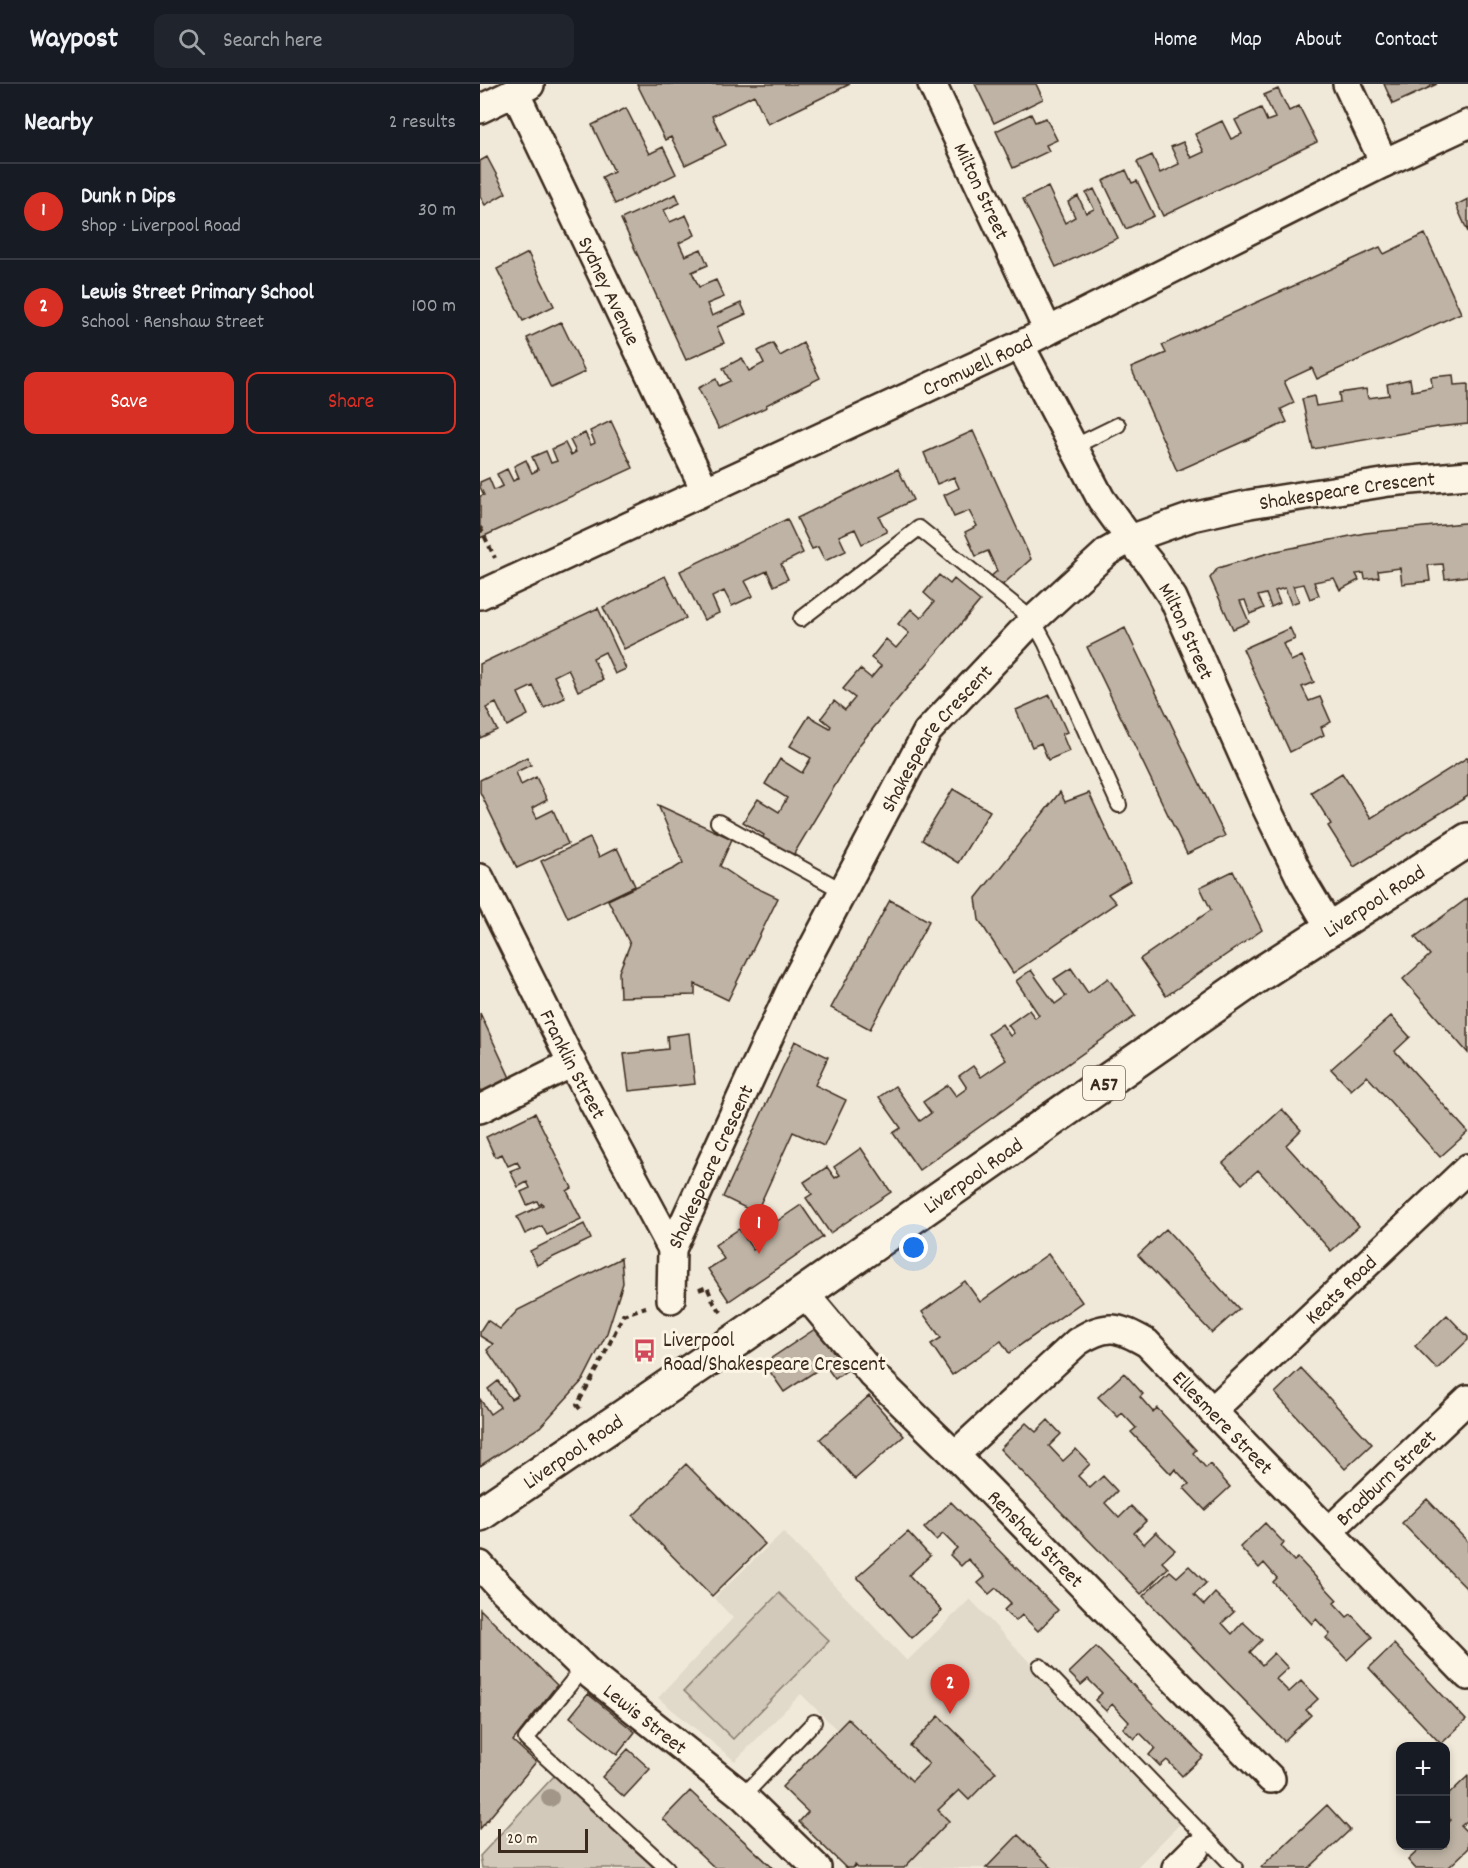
<!DOCTYPE html>
<html lang="en">
<head>
<meta charset="utf-8">
<style>
  :root { --surface:#171b24; --page:#20242c; --text:#f1f3f6; --muted:#9ea1a6; --line:#363941; --accent:#d93025 }
  body { margin:0; font-family:Dekko,sans-serif; background:var(--page); color:var(--text) }
  .controls { position:absolute; right:18px; bottom:18px; display:grid; overflow:hidden; border-radius:12px; box-shadow:0 3px 9px #0003 }
  .controls button { width:54px; height:54px; display:grid; place-items:center; padding:0; border:0; border-bottom:2px solid var(--line); background:var(--surface); color:var(--text); font:30px sans-serif }
  .scale { position:absolute; left:18px; bottom:15px; width:90px; box-sizing:border-box; padding-left:6px; border:3px solid #3b2a1e; border-top:0; font-size:16px; line-height:21px; white-space:nowrap; color:#3b2a1e; -webkit-text-stroke:4px #fcf5e5; paint-order:stroke }
  .you { position:absolute; left:434px; top:1164px; width:21px; height:21px; margin:-15px; border:4px solid #fff; border-radius:50%; background:#1a73e8; box-shadow:0 0 0 9px #1a73e833 }
  .badge { display:grid; place-items:center; width:39px; height:39px; border-radius:50%; background:var(--accent); color:#fff; font-size:20px; font-weight:700 }
  .pin { position:absolute; translate:-50% -50px; filter:drop-shadow(0 2px 3px #0008) }
  .pin::after { content:''; position:absolute; top:32px; width:21px; height:18px; background:inherit; clip-path:polygon(0 0,100% 0,50% 100%) }
  .list { margin:0; padding:0; list-style:none }
  h2 { display:flex; justify-content:space-between; align-items:center; height:78px; margin:0; padding:0 24px; font-size:26px }
  h2 small { font-size:20px; font-weight:400; color:var(--muted) }
  .list li { display:grid; grid-template-columns:39px 1fr auto; gap:18px; align-items:center; box-sizing:border-box; height:96px; padding:0 24px; border-top:2px solid var(--line) }
  .list b { display:block; font-size:22px; white-space:nowrap }
  .list p { margin:0; font-size:20px; white-space:nowrap; color:var(--muted) }
  .list em { font-size:20px; font-style:normal; color:var(--muted) }
  .actions { display:flex; gap:12px; padding:18px 24px }
  .actions a { flex:1; padding:14px 0; border:2px solid var(--accent); border-radius:12px; text-align:center; font-size:21px; color:var(--accent) }
  .actions .main { background:var(--accent); color:#fff }
  .icon { flex:none; width:33px; height:33px; fill:none; stroke:currentColor; stroke-width:2; stroke-linecap:round; stroke-linejoin:round }
  .map { position:relative; flex:none; width:988px; height:1784px; overflow:hidden }
  header { display:flex; align-items:center; gap:36px; box-sizing:border-box; height:84px; padding:0 30px; background:var(--surface); border-bottom:2px solid var(--line) }
  header strong { font-size:28px }
  nav { display:flex; gap:33px; margin-inline-start:auto; font-size:21px }
  .search { width:420px; height:54px; background:var(--page); display:flex; align-items:center; gap:15px; box-sizing:border-box; padding:0 21px; border-radius:12px; color:var(--muted); font-size:22px }
  main { display:flex }
  aside { flex:1; background:var(--surface) }
  .map>svg:first-child { display:block }
</style>
</head>
<body>
<header>
<strong>Waypost</strong>
<div class="search"><svg class="icon" aria-label="search" viewBox="0 0 24 24"><circle cx="10" cy="10" r="6"/><path d="M15 15l6 6"/></svg>Search here</div>
<nav><a>Home</a><a>Map</a><a>About</a><a>Contact</a></nav>
</header>
<main>
<aside>
<h2>Nearby<small>2 results</small></h2>
<ul class="list">
<li><span class="badge">1</span><div><b>Dunk n Dips</b><p>Shop · Liverpool Road</p></div><em>30 m</em></li>
<li><span class="badge">2</span><div><b>Lewis Street Primary School</b><p>School · Renshaw Street</p></div><em>100 m</em></li>
</ul>
<div class="actions"><a class="main">Save</a><a>Share</a></div>
</aside>
<div class="map">
<svg width="988" height="1784" viewBox="0 0 988 1784">
  <rect width="100%" height="100%" fill="#f0e9d9"/>
  <filter id="ink" filterUnits="userSpaceOnUse"><feTurbulence type="fractalNoise" baseFrequency=".0167" numOctaves="2"/><feDisplacementMap in="SourceGraphic" scale="12" xChannelSelector="R" yChannelSelector="G"/><feConvolveMatrix kernelMatrix="1 2 1 2 8 2 1 2 1" color-interpolation-filters="sRGB"/></filter>
  <g filter="url(#ink)">
    <!-- built -->
    <path fill="#e1d9c9" d="M303,1448L427,1577L490,1515L701,1739L656,1784H366L319,1738L328,1728L302,1703L357,1646L321,1610L255,1677L178,1614L253,1534L234,1514Z"/>
    <!-- grass -->
    <path fill="#d2c9ba" stroke="#867a6c" stroke-width="1.5" d="M299,1509L349,1557L253,1655L204,1607Z
      M74,1692L174,1784H2L0,1772Z"/>
    <!-- building -->
    <path fill="#beb3a4" stroke="#3b2a1e" stroke-width="1.5" d="M157,0H370L288,40L274,11L232,32L246,61L205,81L191,53L185,56Z
      M495,0H556L563,15L514,39Z
      M904,0H957L913,20Z
      M798,5L809,27L819,22L837,58L683,132L657,78L672,71L680,89L699,80L691,63L703,58L711,74L724,68L715,50L742,37L751,55L762,50L755,36L781,24L787,37L795,34L784,11Z
      M146,24L169,70L183,63L196,90L135,120L122,93L134,87L112,41Z
      M551,30L555,38L566,34L577,56L566,61L569,67L533,84L516,47Z
      M7,73L26,109L5,121L0,112V77Z
      M646,86L652,99L657,97L674,132L646,145L623,97Z
      M568,103L585,139L595,133L588,118L598,112L606,129L614,125L606,109L614,105L638,154L576,183L543,115Z
      M196,110L200,119L184,126L190,138L206,131L215,151L199,159L205,172L221,165L228,181L212,188L219,203L236,196L244,213L227,220L232,232L261,219L266,230L237,243L244,259L206,276L141,135Z
      M988,115V148L976,121Z
      M945,150L981,229L837,295L832,284L804,297L814,319L801,325L807,338L697,387L651,284L686,269L682,261L900,163L904,170Z
      M48,169L74,222L43,237L17,185Z
      M81,238L105,288L71,304L47,254Z
      M293,259L300,272L323,259L340,294L286,321L287,323L239,345L218,304L236,295L239,302L250,297L243,284L262,274L269,287L284,279L278,267Z
      M973,291L974,301L988,300V340L958,343L833,365L822,315L834,312L836,322L860,318L859,309L886,305L888,314L909,311L907,300L930,295L932,307L952,303L951,293Z
      M131,337L153,384L0,454V412L4,411L0,403V398L9,394L14,406L23,402L17,390L27,385L33,397L39,394L34,382L46,376L52,389L58,386L52,373L66,367L71,379L77,377L72,365L85,359L91,371L96,368L90,356L105,349L111,361L115,359L110,347Z
      M493,347L551,475L518,505L508,495L517,487L508,467L496,472L485,448L497,442L489,427L474,433L464,411L479,404L474,393L457,400L444,369Z
      M418,385L433,416L399,433L407,448L382,460L375,445L359,452L366,467L345,477L338,463L332,465L317,434Z
      M307,435L323,469L301,480L308,495L294,502L287,487L265,497L273,512L252,522L244,507L232,513L239,529L224,536L200,487Z
      M984,439H988V492L965,495L963,480L948,481L950,497L922,500L920,484L898,487L899,493L885,495L884,489L876,490L879,496L860,506L854,494L834,498L839,511L830,515L824,500L813,502L819,517L811,520L805,504L795,507L800,519L791,523L786,510L778,512L784,524L770,530L765,516L760,517L769,538L753,545L730,494L738,484L792,468L885,449Z
      M459,491L470,500L474,495L500,517L380,660L309,778L279,760L284,751L263,738L278,715L299,728L307,714L285,700L300,675L322,689L331,674L310,662L329,632L350,644L351,642L341,634L354,617L365,626L375,614L363,605L380,585L391,594L401,582L391,574L406,555L416,564L429,549L418,540L431,525L441,534L454,518L444,509Z
      M185,492L206,534L144,565L123,523Z
      M118,524L146,585L135,590L125,568L113,574L123,596L98,607L88,585L74,592L85,614L64,624L53,602L38,609L48,631L27,642L16,619L6,624L17,646L0,654V580Z
      M645,544L745,752L707,770L607,563Z
      M810,544L815,555L803,560L811,577L822,572L834,598L822,603L829,617L840,613L851,638L841,643L844,651L810,668L763,565Z
      M570,611L587,648L582,650L589,667L568,676L561,659L552,663L536,626Z
      M47,673L51,681L36,688L41,701L56,693L67,716L52,724L57,734L73,726L88,760L37,784L0,708V696Z
      M988,673V712L874,783L848,742L851,740L831,708L862,689L891,734Z
      M473,705L510,727L478,779L442,756Z
      M580,708L585,718L609,709L650,797L628,810L636,819L533,889L499,836L496,814Z
      M178,721L252,755L240,782L264,798L298,814L248,916L215,900V911L140,913L139,888L150,860L128,816L195,784L203,779Z
      M110,754L119,773L137,764L155,802L88,834L61,777Z
      M753,787L782,846L686,912L660,875L731,826L720,803Z
      M988,814V969L923,895L950,871L935,853Z
      M410,816L449,837L390,945L351,924Z
      M591,884L608,909L628,894L655,932L439,1086L413,1049L421,1044L399,1013L415,1002L440,1037L451,1029L443,1018L468,1001L476,1012L487,1004L479,992L493,982L501,993L526,976L508,950L522,940L530,952L534,949L528,941L549,926L555,934L559,931L536,897L551,886L575,920L586,912L574,895Z
      M0,929L31,996L0,1011Z
      M911,932L930,953L915,967L988,1048L960,1073L887,992L871,1006L851,985Z
      M209,949L215,1000L149,1007L144,970L188,965L187,952Z
      M315,957L348,973L335,1001L366,1016L344,1062L313,1048L276,1129L243,1113Z
      M802,1025L821,1046L806,1061L879,1142L851,1167L778,1086L762,1100L743,1079Z
      M55,1029L92,1104L87,1107L101,1135L67,1151L62,1142L45,1150L37,1133L63,1121L62,1119L59,1121L57,1117L47,1121L41,1108L50,1104L47,1098L38,1103L30,1087L40,1083L37,1078L28,1082L22,1070L15,1073L6,1053Z
      M381,1064L411,1108L350,1149L326,1114L332,1110L324,1098L347,1083L355,1094L360,1091L354,1083Z
      M321,1121L343,1153L249,1217L228,1185L244,1175L235,1161L259,1145L273,1166L279,1162L267,1144L284,1133L290,1142Z
      M104,1140L111,1155L57,1181L50,1167Z
      M686,1145L759,1225L732,1249L658,1171Z
      M568,1170L602,1218L529,1269L521,1257L472,1291L451,1260L461,1254L442,1228L485,1197L500,1218Z
      M141,1174L143,1199L127,1249L103,1296L60,1343L0,1382V1315L10,1330L20,1323L8,1305L18,1297L31,1315L38,1311L7,1266L13,1260L0,1252V1247L7,1236L20,1245L38,1226Z
      M967,1231L988,1253V1256L957,1285L935,1262Z
      M341,1241L370,1284L355,1295L345,1281L304,1308L284,1279Z
      M821,1284L892,1360L865,1385L795,1309Z
      M644,1289L663,1310L660,1313L673,1328L677,1324L716,1366L713,1369L726,1384L730,1380L750,1403L725,1426L704,1404L709,1400L695,1385L691,1390L651,1348L656,1344L642,1329L638,1333L618,1313Z
      M389,1312L424,1352L375,1395L340,1355Z
      M568,1336L581,1350L569,1362L583,1377L596,1365L610,1380L598,1392L610,1404L623,1392L637,1407L625,1419L639,1434L651,1422L666,1437L654,1449L664,1460L676,1448L695,1466L682,1478L688,1484L661,1510L520,1365L546,1339L556,1348Z
      M206,1380L285,1460L232,1512L153,1432Z
      M947,1415L988,1458V1506L922,1439Z
      M471,1418L578,1526L558,1547L542,1531L536,1537L524,1526L531,1519L516,1504L509,1510L498,1499L505,1493L488,1475L481,1482L470,1471L477,1464L463,1450L456,1456L444,1444Z
      M785,1439L804,1459L801,1463L814,1477L818,1474L857,1516L854,1519L867,1533L871,1530L892,1553L867,1576L846,1554L850,1550L836,1535L832,1540L793,1498L797,1494L784,1479L779,1484L760,1463Z
      M428,1448L450,1472L429,1491L462,1527L432,1554L377,1493Z
      M709,1482L726,1499L714,1511L724,1521L735,1509L754,1528L742,1539L752,1550L763,1538L782,1556L770,1568L782,1581L794,1569L808,1584L796,1595L809,1608L821,1597L838,1615L826,1626L831,1631L804,1657L663,1512L690,1487L697,1493Z
      M0,1525L77,1601L33,1657L56,1678L0,1745Z
      M914,1560L986,1636L961,1660L889,1584Z
      M616,1563L723,1672L702,1692L687,1676L680,1682L669,1671L675,1664L660,1649L654,1655L643,1644L649,1638L632,1620L626,1627L615,1616L622,1609L608,1595L601,1601L589,1589Z
      M108,1610L155,1648L137,1671L90,1633Z
      M459,1632L516,1688L489,1716L479,1706L458,1726L469,1737L424,1784H378L375,1781L373,1784H366L319,1738L328,1728L302,1703L368,1635L432,1697L449,1680L430,1662Z
      M148,1665L170,1685L144,1713L122,1693Z
      M988,1692V1736L981,1742L988,1749V1765L968,1784H935L928,1776L943,1762H966V1741L971,1736L966,1730V1713Z
      M210,1707L293,1784H235L183,1735Z
      M847,1721L870,1746L829,1784H782L781,1783Z
      M538,1751L572,1784H506Z"/>
    <g fill="none" stroke-linecap="round" stroke-linejoin="round">
      <defs>
        <path id="service" d="M593,363L638,341
          M321,535L439,444L553,536L566,560L639,721
          M238,738L363,807
          M560,1582L755,1784
          M103,1584L46,1655L187,1784
          M263,1712L334,1638"/>
        <g id="minor">
          <path id="s1" d="M452,0L568,247"/>
          <path d="M867,0L904,79"/>
          <path id="s2" d="M35,8L225,406"/>
          <path d="M0,25L50,1"/>
          <path id="s3" d="M540,261L621,415L650,455L672,482L693,514L785,721L822,797L850,844"/>
          <path id="s4" d="M0,511L540,261L904,79L988,40"/>
          <path id="s5" d="M0,794L92,979L192,1165"/>
          <path d="M0,1025L92,979"/>
          <path id="s6" d="M324,1209L392,1290L475,1371L791,1695"/>
          <path id="s7" d="M191,1215L192,1165L310,907L447,648L553,536L627,468L650,455L712,433L770,420L909,398L988,391"/>
          <path id="s8" d="M732,1327L988,1084"/>
          <path id="s9" d="M475,1371L597,1258C627,1239 637,1242 667,1259L988,1592"/>
          <path id="s10" d="M849,1447L988,1315"/>
          <path id="s11" d="M0,1481L19,1502L112,1592L263,1712L337,1784"/>
          <path d="M696,1784L715,1765"/>
        </g>
        <g id="primary">
          <path id="s12" d="M0,1430L261,1253L780,890L988,756"/>
        </g>
      </defs>
      <!-- service casing -->
      <use href="#service" stroke="#3b2a1e" stroke-width="18"/>
      <!-- minor casing -->
      <use href="#minor" stroke="#3b2a1e" stroke-width="32"/>
      <!-- primary casing -->
      <use href="#primary" stroke="#3b2a1e" stroke-width="38"/>
      <!-- path -->
      <path stroke="#3b2a1e" stroke-width="4" stroke-dasharray="6 4.5" stroke-linecap="butt" d="M0,443L15,474
        M219,1206L227,1203L234,1219L243,1230
        M100,1325L97,1321L118,1284L143,1231L166,1223"/>
      <!-- service -->
      <use href="#service" stroke="#fcf5e5" stroke-width="14"/>
      <!-- minor -->
      <use href="#minor" stroke="#fcf5e5" stroke-width="27"/>
      <!-- primary -->
      <use href="#primary" stroke="#fcf5e5" stroke-width="33"/>
    </g>
    <!-- trees -->
    <circle fill="#a19688" cx="70" cy="1714" r="9"/>
  </g>
  <!-- icons -->
  <defs>
    <symbol id="bus-bare" viewBox="-9 -9 18 18"><path d="M-5-6H5V4H4V6H2V4H-2V6H-4V4H-5ZM-3.5-4V0h7V-4ZM-3.5 1.2v1.5H-2V1.2ZM2 1.2v1.5H3.5V1.2Z" fill="#d1495b" stroke="#fcf5e5" stroke-width="2.5" paint-order="stroke"/></symbol>
  </defs>
  <g fill-rule="evenodd">
    <use href="#bus-bare" x="148" y="1250" width="33" height="33"/>
  </g>
  <g text-anchor="middle" stroke-width="6" stroke-linejoin="round" paint-order="stroke">
    <!-- shield labels -->
    <rect fill="#fcf5e5" stroke="#75675a" stroke-width="1.5" x="603" y="982" width="42" height="34" rx="4.5"/>
    <g font-size="20" font-weight="bold" fill="#3b2a1e">
      <text x="624" y="1006">A57</text>
    </g>
    <!-- street labels -->
    <g font-size="21" fill="#3b2a1e" stroke="#fcf5e5">
      <text dy="7" stroke="none"><textPath href="#s1" startOffset="118">Milton Street</textPath></text>
      <text dy="7" stroke="none"><textPath href="#s2" startOffset="220">Sydney Avenue</textPath></text>
      <text dy="7" stroke="none"><textPath href="#s4" startOffset="548">Cromwell Road</textPath></text>
      <text dy="7" stroke="none"><textPath href="#s7" startOffset="1131">Shakespeare Crescent</textPath></text>
      <text dy="7" stroke="none"><textPath href="#s3" startOffset="332">Milton Street</textPath></text>
      <text dy="7" stroke="none"><textPath href="#s7" startOffset="627">Shakespeare Crescent</textPath></text>
      <text dy="7" stroke="none"><textPath href="#s12" startOffset="1084">Liverpool Road</textPath></text>
      <text dy="7" stroke="none"><textPath href="#s5" startOffset="208">Franklin Street</textPath></text>
      <text dy="7" stroke="none"><textPath href="#s7" startOffset="141">Shakespeare Crescent</textPath></text>
      <text dy="7" stroke="none"><textPath href="#s12" startOffset="598">Liverpool Road</textPath></text>
      <text dy="7" stroke="none"><textPath href="#s8" startOffset="177">Keats Road</textPath></text>
      <text dy="7" stroke="none"><textPath href="#s9" startOffset="352">Ellesmere Street</textPath></text>
      <text dy="7" stroke="none"><textPath href="#s12" startOffset="112">Liverpool Road</textPath></text>
      <text dy="7" stroke="none"><textPath href="#s10" startOffset="78">Bradburn Street</textPath></text>
      <text dy="7" stroke="none"><textPath href="#s6" startOffset="338">Renshaw Street</textPath></text>
      <text dy="7" stroke="none"><textPath href="#s11" startOffset="226">Lewis Street</textPath></text>
    </g>
    <!-- poi labels -->
    <g font-size="21" fill="#3b2a1e" stroke="#fcf5e5" text-anchor="start">
      <text x="183" y="1262">Liverpool<tspan x="183" dy="24">Road/Shakespeare Crescent</tspan></text>
    </g>
  </g>
</svg>
<div class="controls">
<button>+</button>
<button>−</button>
</div>
<div class="scale">20 m</div>
<div class="you"></div>
<div class="pin badge" style="left:279px;top:1170px">1</div>
<div class="pin badge" style="left:470px;top:1630px">2</div>
</div>
</main>
</body>
</html>
